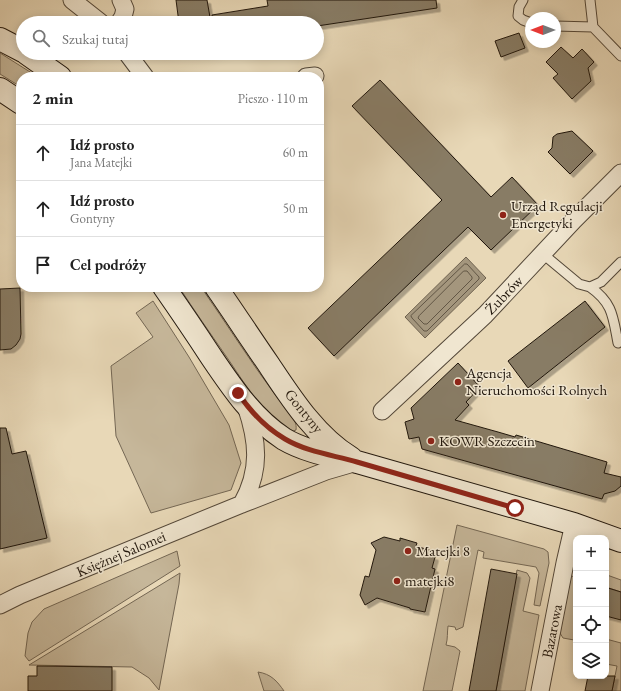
<!DOCTYPE html>
<html lang="pl">
<head>
<meta charset="utf-8">
<style>
  :root { --surface:#fff; --page:#f2f2f2; --text:#222; --muted:#767676; --line:#e0e0e0 }
  body { margin:0; font-family:"EB Garamond",serif; background:var(--page); color:var(--text) }
  .controls { position:absolute; right:12px; bottom:12px; display:grid; overflow:hidden; border-radius:8px; box-shadow:0 2px 10px #0003 }
  .controls button { width:36px; height:36px; display:grid; place-items:center; padding:0; border:0; border-bottom:1px solid var(--line); background:var(--surface); color:var(--text); font:20px sans-serif }
  .compass { position:absolute; left:525px; top:12px; width:36px; height:36px; border-radius:50%; background:var(--surface); box-shadow:0 2px 10px #0003; rotate:270deg }
  .stop { position:absolute; width:12px; height:12px; margin:-9px; border:3px solid #8f2418; border-radius:50%; background:#fff }
  .stop.end { background:#8f2418; border-color:#fff; box-shadow:0 1px 4px #0008 }
  .list { margin:0; padding:0; list-style:none }
  h2 { display:flex; justify-content:space-between; align-items:center; height:52px; margin:0; padding:0 16px; font-size:17px }
  h2 small { font-size:13px; font-weight:400; color:var(--muted) }
  .list li { display:grid; grid-template-columns:26px 1fr auto; gap:12px; align-items:center; box-sizing:border-box; height:56px; padding:0 16px; border-top:1px solid var(--line) }
  .list b { display:block; font-size:15px; white-space:nowrap }
  .list p { margin:0; font-size:13px; white-space:nowrap; color:var(--muted) }
  .list em { font-size:13px; font-style:normal; color:var(--muted) }
  .icon { flex:none; width:22px; height:22px; fill:none; stroke:currentColor; stroke-width:2; stroke-linecap:round; stroke-linejoin:round }
  .map { position:relative; flex:none; width:621px; height:691px; overflow:hidden }
  .search { position:absolute; background:var(--surface); box-shadow:0 2px 10px #0003; left:16px; top:16px; width:308px; height:44px; display:flex; align-items:center; gap:10px; box-sizing:border-box; padding:0 14px; border-radius:22px; color:var(--muted); font-size:15px }
  .panel { position:absolute; background:var(--surface); box-shadow:0 2px 10px #0003; left:16px; top:72px; width:308px; height:220px; border-radius:16px }
  .map>svg:first-child { display:block }
</style>
</head>
<body>
<div class="map">
<svg width="621" height="691" viewBox="0 0 621 691">
  <defs>
    <filter id="shadow"><feDropShadow dx="3.5" dy="3.5" stdDeviation="0" flood-color="#0004"/></filter>
  </defs>
  <rect width="100%" height="100%" fill="#e8d8b7"/>
  <filter id="stains"><feTurbulence type="fractalNoise" baseFrequency=".005" numOctaves="4"/><feColorMatrix values="0 0 0 0 .2 0 0 0 0 .09 0 0 0 0 .02 0 0 0 .5 -.17"/></filter>
  <radialGradient id="worn" r=".72"><stop offset=".6" stop-color="#630" stop-opacity="0"/><stop offset="1" stop-color="#630" stop-opacity=".3"/></radialGradient>
  <!-- green -->
  <path fill="#c6b79a" stroke="#746754" d="M0,53L38,77H21V87L0,74Z
    M179,287H201C226,323 250,361 276,396C283,405 298,418 296,430L293,431C263,416 244,382 226,356C210,333 194,310 179,287Z
    M153,301L189,357L229,425L241,463L231,490L151,513L116,436L111,366L153,337L136,313Z
    M457,525L544,549L548,552L549,563L540,606L534,605L539,573L536,567L483,558L484,552L478,550L463,627L456,630L455,627L448,626C447,633 448,638 446,645L455,647L460,651L452,691H423Z
    M177,551L180,566L29,661L25,656L28,633L32,622L44,609Z
    M517,570L527,573L530,578L523,611L539,615L525,691H496Z
    M180,573L179,584L159,690L149,678L132,667L29,665Z
    M607,575L621,580V592L606,587Z
    M571,576L576,577V630L574,640L563,638L560,633Z
    M606,639L621,643V691H612L617,666L606,664Z
    M258,672C271,674 277,681 284,691H264Z"/>
  <!-- water -->
  <path fill="#a4967d" stroke="#706350" d="M466,257L486,278L425,338L405,317Z"/>
  <g fill="none" stroke-linecap="round" stroke-linejoin="round">
    <!-- shore -->
    <path stroke="#625645" stroke-width="1" d="M465,264H467L479,277V279L427,331H424L412,318L411,316Z
      M464,271H467L472,277V279L427,324H424L418,318L419,316Z"/>
  </g>
  <!-- building -->
  <path fill="#887b65" stroke="#21170d" filter="url(#shadow)" d="M176,0H207L211,23H179Z
    M267,0H436L437,8L317,26V23H213L212,15L268,6Z
    M519,33L525,48L501,57L495,41Z
    M561,47L573,58L582,49L594,62L588,68L591,81L572,99L553,78L558,74L546,62Z
    M380,80L491,197L512,177L538,205L491,250L468,227L334,356L308,328L442,200L352,106Z
    M572,131L593,151L570,174L548,152L552,148L553,137L557,134Z
    M20,288L21,334L20,339L16,345L11,349L0,350V289Z
    M585,301L605,327L528,388L508,361Z
    M458,363L480,387L466,402L469,405L455,420L498,432L515,437L516,435L607,462L604,473L621,477V486L615,491L604,494L602,499L422,449L419,437L409,439L405,422L414,419L411,408Z
    M0,428H6L12,454L26,451L47,538L0,549Z
    M384,537L400,541V538L417,543L416,546L432,551L431,556L435,557L432,568L435,569L425,612L410,609V608L377,598L365,605L360,595L365,576L369,577L376,550L371,543Z
    M491,569L517,574L496,691H469Z
    M608,588L621,592V620L606,616V597Z
    M37,666L112,667V691H28V676H37Z
    M588,676H615L612,691H585Z"/>
  <g fill="none" stroke-linecap="round" stroke-linejoin="round">
    <defs>
      <path id="lane" d="M523,0L519,7L518,16L523,20L531,23
        M590,0L593,27L621,56
        M555,26L593,27
        M543,254L579,284L590,287L601,282L621,262
        M590,287C613,303 613,317 618,343"/>
      <path id="street" d="M72,0L101,23
        M119,23L123,17L125,9L121,0
        M127,53L145,77
        M306,77L315,76
        M382,411L485,315L574,220L621,173
        M242,504C261,470 258,441 246,406
        M0,605L20,595L242,504L326,471L357,462
        M540,691L565,563L574,524"/>
      <path id="secondary" d="M0,39L23,51
        M26,53L60,77
        M0,89L21,103
        M164,287C180,310 195,332 210,355C231,386 252,418 284,439C306,452 333,456 357,462L574,524L621,541
        M216,287C234,313 251,339 269,365C291,398 316,437 351,458"/>
    </defs>
    <!-- lane casing -->
    <use href="#lane" stroke="#534738" stroke-width="11"/>
    <!-- street casing -->
    <use href="#street" stroke="#534738" stroke-width="19"/>
    <!-- secondary casing -->
    <use href="#secondary" stroke="#21170d" stroke-width="24"/>
    <!-- lane -->
    <use href="#lane" stroke="#f0e6d0" stroke-width="9"/>
    <!-- street -->
    <use href="#street" stroke="#f0e6d0" stroke-width="17"/>
    <!-- secondary -->
    <use href="#secondary" stroke="#f0e6d0" stroke-width="22"/>
  </g>
  <g fill="none" stroke-linecap="round" stroke-linejoin="round">
    <!-- route -->
    <path stroke="#8f2418" stroke-width="5" d="M238,393C250,411 266,428 285,439C307,452 333,455 357,462C410,477 462,493 515,508"/>
  </g>
  <!-- markers -->
  <g fill="#8f2418" stroke="#f0e6d0" stroke-width="1.5">
    <circle cx="503" cy="215" r="4"/>
    <circle cx="458" cy="382" r="4"/>
    <circle cx="431" cy="441" r="4"/>
    <circle cx="408" cy="551" r="4"/>
    <circle cx="397" cy="581" r="4"/>
  </g>
  <g text-anchor="middle" stroke-width="3" stroke-linejoin="round" paint-order="stroke">
    <!-- poi labels -->
    <g font-size="15" fill="#21170d" stroke="#f0e6d0" text-anchor="start">
      <text x="511" y="211">Urząd Regulacji<tspan x="511" dy="17">Energetyki</tspan></text>
      <text x="466" y="378">Agencja<tspan x="466" dy="17">Nieruchomości Rolnych</tspan></text>
      <text x="439" y="446">KOWR Szczecin</text>
      <text x="416" y="556">Matejki 8</text>
      <text x="405" y="586">matejki8</text>
    </g>
    <!-- street labels -->
    <g font-size="15" fill="#21170d" stroke="#f0e6d0">
      <text transform="translate(504 295) rotate(-46)" y="5">Żubrów</text>
      <text transform="translate(304 411) rotate(51)" y="5">Gontyny</text>
      <text transform="translate(121 554) rotate(-23)" y="5">Księżnej Salomei</text>
      <text transform="translate(552 631) rotate(-79)" y="5">Bazarowa</text>
    </g>
  </g>
  <rect width="100%" height="100%" filter="url(#stains)"/>
  <rect width="100%" height="100%" fill="url(#worn)"/>
</svg>
<div class="controls">
<button>+</button>
<button>−</button>
<button><svg class="icon" aria-label="locate" viewBox="0 0 24 24"><circle cx="12" cy="12" r="6"/><path d="M12 2v4M12 18v4M2 12h4M18 12h4"/></svg></button>
<button><svg class="icon" aria-label="layers" viewBox="0 0 24 24"><path d="M12 4l9 5-9 5-9-5zM3 14l9 5 9-5"/></svg></button>
</div>
<svg class="compass" viewBox="-18 -18 36 36"><path d="M0-13l5 13h-10z" fill="#e53935"/><path d="M0 13l5-13h-10z" fill="#767676"/></svg>
<div class="stop" style="left:515px;top:508px"></div>
<div class="stop end" style="left:238px;top:393px"></div>
<div class="search"><svg class="icon" aria-label="search" viewBox="0 0 24 24"><circle cx="10" cy="10" r="6"/><path d="M15 15l6 6"/></svg>Szukaj tutaj</div>
<section class="panel">
<h2>2 min<small>Pieszo · 110 m</small></h2>
<ul class="list">
<li><svg class="icon" aria-label="ahead" viewBox="0 0 24 24"><path d="M12 20V5M6 11l6-6 6 6"/></svg><div><b>Idź prosto</b><p>Jana Matejki</p></div><em>60 m</em></li>
<li><svg class="icon" aria-label="ahead" viewBox="0 0 24 24"><path d="M12 20V5M6 11l6-6 6 6"/></svg><div><b>Idź prosto</b><p>Gontyny</p></div><em>50 m</em></li>
<li><svg class="icon" aria-label="arrive" viewBox="0 0 24 24"><path d="M6 21V4h12l-3 4 3 4H6"/></svg><div><b>Cel podróży</b></div></li>
</ul>
</section>
</div>
</body>
</html>
